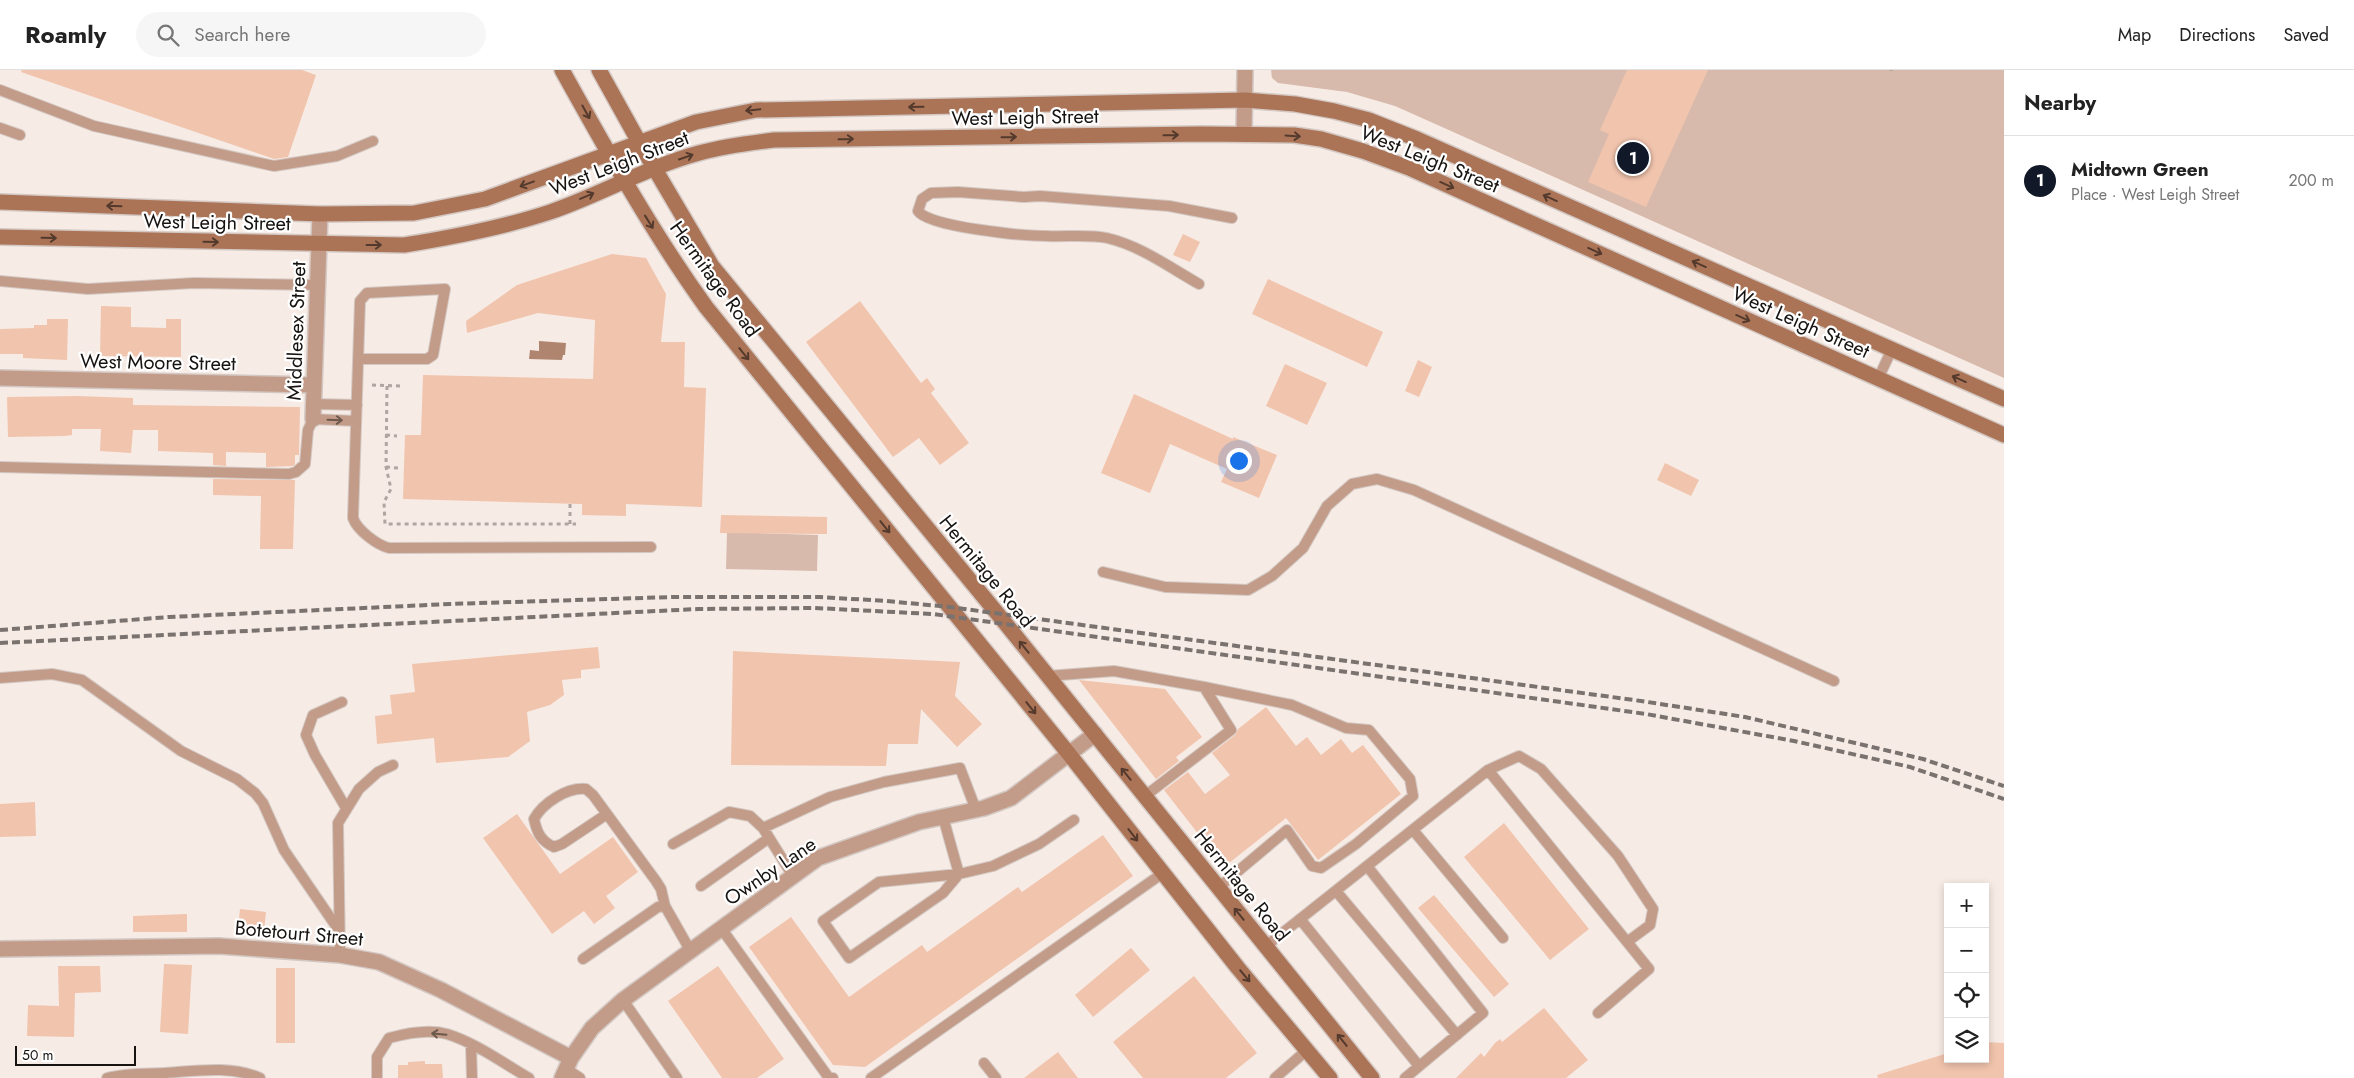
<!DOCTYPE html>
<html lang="en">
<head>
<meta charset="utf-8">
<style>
  :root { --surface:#fff; --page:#f6f6f6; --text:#222; --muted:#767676; --line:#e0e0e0; --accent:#111827 }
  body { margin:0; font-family:Jost,sans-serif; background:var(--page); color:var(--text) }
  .controls { position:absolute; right:15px; bottom:15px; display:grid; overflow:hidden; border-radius:0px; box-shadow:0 2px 8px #0003 }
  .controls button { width:45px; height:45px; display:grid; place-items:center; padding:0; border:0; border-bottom:1px solid var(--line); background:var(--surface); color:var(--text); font:25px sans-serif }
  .scale { position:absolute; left:15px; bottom:12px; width:121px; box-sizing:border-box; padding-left:5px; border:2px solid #171311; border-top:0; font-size:14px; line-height:18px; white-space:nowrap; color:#171311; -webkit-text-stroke:4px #fff; paint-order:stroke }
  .you { position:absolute; left:1238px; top:390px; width:18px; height:18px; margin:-12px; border:4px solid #fff; border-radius:50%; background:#1a73e8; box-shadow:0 0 0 8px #1a73e833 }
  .badge { display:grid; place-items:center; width:32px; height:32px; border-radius:50%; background:var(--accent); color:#fff; font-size:16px; font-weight:700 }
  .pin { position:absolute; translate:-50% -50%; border:2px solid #fff; box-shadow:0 1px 5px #0006 }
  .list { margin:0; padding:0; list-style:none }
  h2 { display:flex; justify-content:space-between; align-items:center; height:65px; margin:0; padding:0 20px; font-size:21px }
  h2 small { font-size:16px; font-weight:400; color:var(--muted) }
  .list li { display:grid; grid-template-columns:32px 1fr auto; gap:15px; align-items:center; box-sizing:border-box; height:90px; padding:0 20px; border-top:1px solid var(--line) }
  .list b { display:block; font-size:19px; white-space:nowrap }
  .list p { margin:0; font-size:16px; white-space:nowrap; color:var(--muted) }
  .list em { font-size:16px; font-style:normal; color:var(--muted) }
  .icon { flex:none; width:28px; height:28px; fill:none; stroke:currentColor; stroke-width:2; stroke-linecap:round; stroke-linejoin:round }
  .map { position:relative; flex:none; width:2004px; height:1008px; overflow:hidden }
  header { display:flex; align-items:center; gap:30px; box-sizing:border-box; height:70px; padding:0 25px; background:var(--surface); border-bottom:1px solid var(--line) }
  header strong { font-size:24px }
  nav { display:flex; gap:28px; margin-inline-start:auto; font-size:18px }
  .search { width:350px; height:45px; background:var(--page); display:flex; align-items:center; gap:12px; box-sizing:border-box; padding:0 18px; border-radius:28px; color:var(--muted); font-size:19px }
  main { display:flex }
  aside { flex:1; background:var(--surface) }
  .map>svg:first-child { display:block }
</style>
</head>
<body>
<header>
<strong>Roamly</strong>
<div class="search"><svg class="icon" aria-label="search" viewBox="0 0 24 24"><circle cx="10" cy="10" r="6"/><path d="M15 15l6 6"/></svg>Search here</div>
<nav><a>Map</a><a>Directions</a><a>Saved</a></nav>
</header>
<main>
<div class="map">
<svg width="2004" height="1008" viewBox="0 0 2004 1008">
  <rect width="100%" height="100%" fill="#f7ebe5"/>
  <!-- green -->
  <path fill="#d7baac" d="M1271,0H2004V308L1395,36L1347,22L1278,13L1272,8Z
    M727,462L818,465L817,501L726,499Z"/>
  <!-- water -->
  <path fill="#af856f" d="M539,271L566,273L565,285H563L562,290L529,289L530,280L539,281Z"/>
  <!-- building -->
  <path fill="#f1c4ad" d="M22,0H302L316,5L288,87L274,89L21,2Z
    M1627,0H1708L1646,137L1588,112L1609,64L1600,60Z
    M1183,164L1200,172L1190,192L1173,185Z
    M612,184L646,188L666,224L661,272H685L684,317L706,318L702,437L626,434V446L582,445V434L403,429L405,365H421L423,305L593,309L595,250L538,243L467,263L466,251L517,215Z
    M1268,209L1383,262L1367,297L1252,244Z
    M860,231L921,313L927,308L935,319L931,323L969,373L940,395L919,368L893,387L806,272Z
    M101,236L131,237V257L166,258V249H181V287L100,286Z
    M47,249H68L67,290L23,288V284H0V259L34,258V255H47Z
    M1418,290L1432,297L1419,327L1405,321Z
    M1285,294L1327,313L1307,355L1266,336Z
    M1134,324L1233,369V367L1277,385L1259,428L1221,412L1227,399L1170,374L1150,423L1101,403Z
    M77,326L133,328V335L300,337L299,385H295V394L293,396L266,397V383L226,382V396L213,395V383L158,381V360H133L131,383L100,381L101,359H72V365L65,366L8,367L7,327Z
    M1665,393L1699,410L1691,426L1657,410Z
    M213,409L295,410L293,479H260L261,426L213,425Z
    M721,445L827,447V464L720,463Z
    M598,577L600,598L581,600V608L562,610L564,625L550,635L527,642L530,671L508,687L436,693L434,668L377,674L375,646L392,644L390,625L415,622L412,594Z
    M733,581L960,592L955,626L982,654L957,677L921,639L918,674H888L886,696L731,695Z
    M1079,610L1165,619L1202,667L1176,687L1179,691L1156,709Z
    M1266,637L1296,676L1307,667L1321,685L1341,669L1352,683L1363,675L1401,724L1318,790L1286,748L1224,797L1164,720L1188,702L1205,724L1230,705L1212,683L1235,665L1238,659Z
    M35,732L36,766L0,767V734Z
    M517,744L560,804L613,767L638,802L606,826L615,838L594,854L584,841L552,864L483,768Z
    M1504,753L1589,859L1550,890L1464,787Z
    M1103,765L1133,806L865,997L833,995L749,877L791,847L849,927L922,875L927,882L1018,817L1022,822Z
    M1434,825L1509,914L1494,927L1418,838Z
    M240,839L266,842L264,861L238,859Z
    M187,844V862H133V846Z
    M1131,878L1150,900L1093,947L1075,925Z
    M164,894L192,895L188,964L160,962Z
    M58,896H100L101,922L75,923L74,967L27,966L28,935L59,936Z
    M718,896L784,989L757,1008H722L668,931Z
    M276,898H295V973H276Z
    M1194,906L1257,983L1226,1008H1143L1113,972Z
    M1544,938L1588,990L1566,1008H1456L1481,983L1484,987L1495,973L1500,969L1502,972Z
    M1985,972L2004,973V1008H1878L1877,1005L1948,983V989H1985Z
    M1058,982L1078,1008H1024Z
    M425,991V994H442L443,1008H398V995H408V992Z"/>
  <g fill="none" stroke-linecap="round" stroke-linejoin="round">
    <defs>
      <path id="lane" d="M0,20L94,56L274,96L337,86L373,71
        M0,58L20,65
        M0,211L88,219L194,213L317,215
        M1199,214C1169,197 1141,176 1107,168C1089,164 1066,167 1047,166C1025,166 928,157 918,141L922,129L931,123L958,122L1024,127L1040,126L1169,136L1232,148
        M358,289H427L433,285L445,219L367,223L360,231L353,448C357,460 377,475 389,478L651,477
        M1878,309L1892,279
        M314,334L357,335
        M0,397L289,404L296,402L305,394L308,360L313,349L356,351
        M1103,502L1165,517L1248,520L1272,506L1303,478L1327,436L1352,414L1377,409L1414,420L1834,611
        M1047,606L1114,601L1204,617L1231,660L1145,726
        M0,608L52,604L82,610L181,681L237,709L255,723L263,733L284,780L338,859
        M1204,617L1292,635L1346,658L1369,660L1410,709L1413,726L1356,774L1321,798L1312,796L1287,760L1218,818
        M342,632L313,645L306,665L315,685L346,738
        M1488,700L1519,686L1541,699L1618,786L1653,839L1650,855L1627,872
        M607,744L562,774L554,777C541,771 537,763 534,749C543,733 567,717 586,719L593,725L656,811L661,819L665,836
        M943,747L959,804L943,823L849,888L823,851L879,812L959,804L993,796L1039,774L1074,750
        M1413,760L1503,868
        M673,774L729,742L750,746L763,758
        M1367,796L1483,943L1405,1008
        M793,806L763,758L830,727L884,712L960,698L976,740
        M701,816L769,768
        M1336,821L1457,965
        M1300,849L1419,996
        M721,858L829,1008H833
        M1266,876L1488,700L1649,899L1598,943
        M340,885L338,753L359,719L378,702L393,695
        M583,889L658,837L665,836L690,880
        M623,930L677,1008
        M471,975L472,1008
        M984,993L996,1008
        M565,998L580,1008
        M107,1008C126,1003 145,1004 165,1003C195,1001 231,995 260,1008
        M377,1008V987L389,968C407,963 429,959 447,964C476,973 503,993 529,1008
        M871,1008L1163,803
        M1275,1008L1307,980"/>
      <path id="street" d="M1244,64L1245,0
        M0,308L314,315
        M313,349L320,144
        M0,879L219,876L340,885L379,892L441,920L571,988
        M562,1008L571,988L592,958L623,930L818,788L919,752L984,738L1011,728L1095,664"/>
      <path id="secondary" d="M562,0C607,81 652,162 706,237L1069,684L1238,898L1330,1008
        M599,0L639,72L712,196L1006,554L1372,1008
        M0,132L320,144L414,143L485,129L696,52L756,40L1245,30L1295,34L1334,41L1369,50L1417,69L2004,329
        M0,167L404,175C454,167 502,158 550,142C600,125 647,97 699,83C724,76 749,73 774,70L1201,64L1294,65L1321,69L1363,81L1409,98L2004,365"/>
    </defs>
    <!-- lane casing -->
    <use href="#lane" stroke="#d3c8c3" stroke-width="12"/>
    <!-- street casing -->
    <use href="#street" stroke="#d3c8c3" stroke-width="18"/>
    <!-- secondary casing -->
    <use href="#secondary" stroke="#d3c8c3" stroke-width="18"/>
    <!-- path -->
    <path stroke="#afa5a1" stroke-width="3" stroke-dasharray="4 4" stroke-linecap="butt" d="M1891,1V0
      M372,315L401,316
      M387,316L386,397L391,419L384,432L385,454H576
      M386,365L397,366
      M386,397L398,398
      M570,454V433"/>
    <!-- lane -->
    <use href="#lane" stroke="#c39c89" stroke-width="10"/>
    <!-- street -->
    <use href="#street" stroke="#c39c89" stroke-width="15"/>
    <!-- secondary -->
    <use href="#secondary" stroke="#ac7457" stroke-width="15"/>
    <!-- rail -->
    <path stroke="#7a726e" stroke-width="4" stroke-dasharray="8 4" stroke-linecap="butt" d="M0,560L169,547L450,534L673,527H820L886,531L950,537L1156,565L1641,631L1745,647L1923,689L2004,716
      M0,573L698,539L815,538L933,544L1646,644L1794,671L1910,697L2004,729"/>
  </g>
  <!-- one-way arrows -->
  <defs><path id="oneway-shaft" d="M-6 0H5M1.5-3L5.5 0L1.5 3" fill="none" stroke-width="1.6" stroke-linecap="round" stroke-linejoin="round" transform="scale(1.25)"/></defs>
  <g stroke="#533a2d">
    <use href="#oneway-shaft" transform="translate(916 37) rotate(179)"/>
    <use href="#oneway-shaft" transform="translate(753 40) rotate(174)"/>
    <use href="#oneway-shaft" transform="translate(586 42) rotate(61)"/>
    <use href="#oneway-shaft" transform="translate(1171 65) rotate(-1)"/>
    <use href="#oneway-shaft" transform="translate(1293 66) rotate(4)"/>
    <use href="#oneway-shaft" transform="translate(1009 67) rotate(-1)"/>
    <use href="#oneway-shaft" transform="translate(846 69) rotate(-1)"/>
    <use href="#oneway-shaft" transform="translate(686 87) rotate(-19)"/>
    <use href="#oneway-shaft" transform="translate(527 114) rotate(160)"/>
    <use href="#oneway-shaft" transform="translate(1447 115) rotate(24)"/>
    <use href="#oneway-shaft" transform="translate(587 126) rotate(-23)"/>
    <use href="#oneway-shaft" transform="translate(1550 128) rotate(-156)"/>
    <use href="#oneway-shaft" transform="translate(114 136) rotate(-178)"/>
    <use href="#oneway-shaft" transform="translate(649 152) rotate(58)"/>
    <use href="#oneway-shaft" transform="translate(49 168) rotate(1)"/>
    <use href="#oneway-shaft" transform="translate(211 172) rotate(1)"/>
    <use href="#oneway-shaft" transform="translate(374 175)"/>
    <use href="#oneway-shaft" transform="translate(1595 181) rotate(24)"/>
    <use href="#oneway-shaft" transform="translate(1699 194) rotate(-156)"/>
    <use href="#oneway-shaft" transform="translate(1743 248) rotate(24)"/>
    <use href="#oneway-shaft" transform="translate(744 284) rotate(51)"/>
    <use href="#oneway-shaft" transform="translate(1959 309) rotate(-156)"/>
    <use href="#oneway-shaft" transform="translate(885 457) rotate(51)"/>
    <use href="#oneway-shaft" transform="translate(1024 577) rotate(-129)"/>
    <use href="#oneway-shaft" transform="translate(1031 638) rotate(51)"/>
    <use href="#oneway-shaft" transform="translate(1126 704) rotate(-129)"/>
    <use href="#oneway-shaft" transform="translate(1133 765) rotate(52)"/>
    <use href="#oneway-shaft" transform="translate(1239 844) rotate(-129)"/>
    <use href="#oneway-shaft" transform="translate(1245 906) rotate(50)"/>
    <use href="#oneway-shaft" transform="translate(1342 970) rotate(-129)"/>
  </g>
  <g stroke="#6d584d">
    <use href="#oneway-shaft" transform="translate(335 350) rotate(2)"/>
    <use href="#oneway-shaft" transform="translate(439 964) rotate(-175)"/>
  </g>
  <g text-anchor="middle" stroke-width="4.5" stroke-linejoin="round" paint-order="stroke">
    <!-- street labels -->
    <g font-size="20" fill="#171311" stroke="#fff">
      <text transform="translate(1025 47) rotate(-1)" y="7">West Leigh Street</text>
      <text transform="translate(1430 89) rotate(22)" y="7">West Leigh Street</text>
      <text transform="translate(619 93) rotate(-21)" y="7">West Leigh Street</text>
      <text transform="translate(217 152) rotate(1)" y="7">West Leigh Street</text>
      <text transform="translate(715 209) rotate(54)" y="7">Hermitage Road</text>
      <text transform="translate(1801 252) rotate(24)" y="7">West Leigh Street</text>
      <text transform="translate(296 261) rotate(-88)" y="7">Middlesex Street</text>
      <text transform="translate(158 292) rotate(1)" y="7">West Moore Street</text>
      <text transform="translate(987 501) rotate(51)" y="7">Hermitage Road</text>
      <text transform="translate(770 801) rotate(-34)" y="7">Ownby Lane</text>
      <text transform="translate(1242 815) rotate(51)" y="7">Hermitage Road</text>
      <text transform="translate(299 863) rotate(5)" y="7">Botetourt Street</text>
    </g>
  </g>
</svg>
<div class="controls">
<button>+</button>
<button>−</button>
<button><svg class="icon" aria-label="locate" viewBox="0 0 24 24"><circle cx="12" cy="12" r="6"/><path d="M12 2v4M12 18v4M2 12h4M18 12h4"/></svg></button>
<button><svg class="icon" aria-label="layers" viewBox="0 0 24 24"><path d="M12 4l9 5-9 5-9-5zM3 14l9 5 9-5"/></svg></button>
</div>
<div class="scale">50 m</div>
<div class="you"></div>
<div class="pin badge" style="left:1633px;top:88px">1</div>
</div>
<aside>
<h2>Nearby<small></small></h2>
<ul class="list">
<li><span class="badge">1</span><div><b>Midtown Green</b><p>Place · West Leigh Street</p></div><em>200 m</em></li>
</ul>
</aside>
</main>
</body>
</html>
